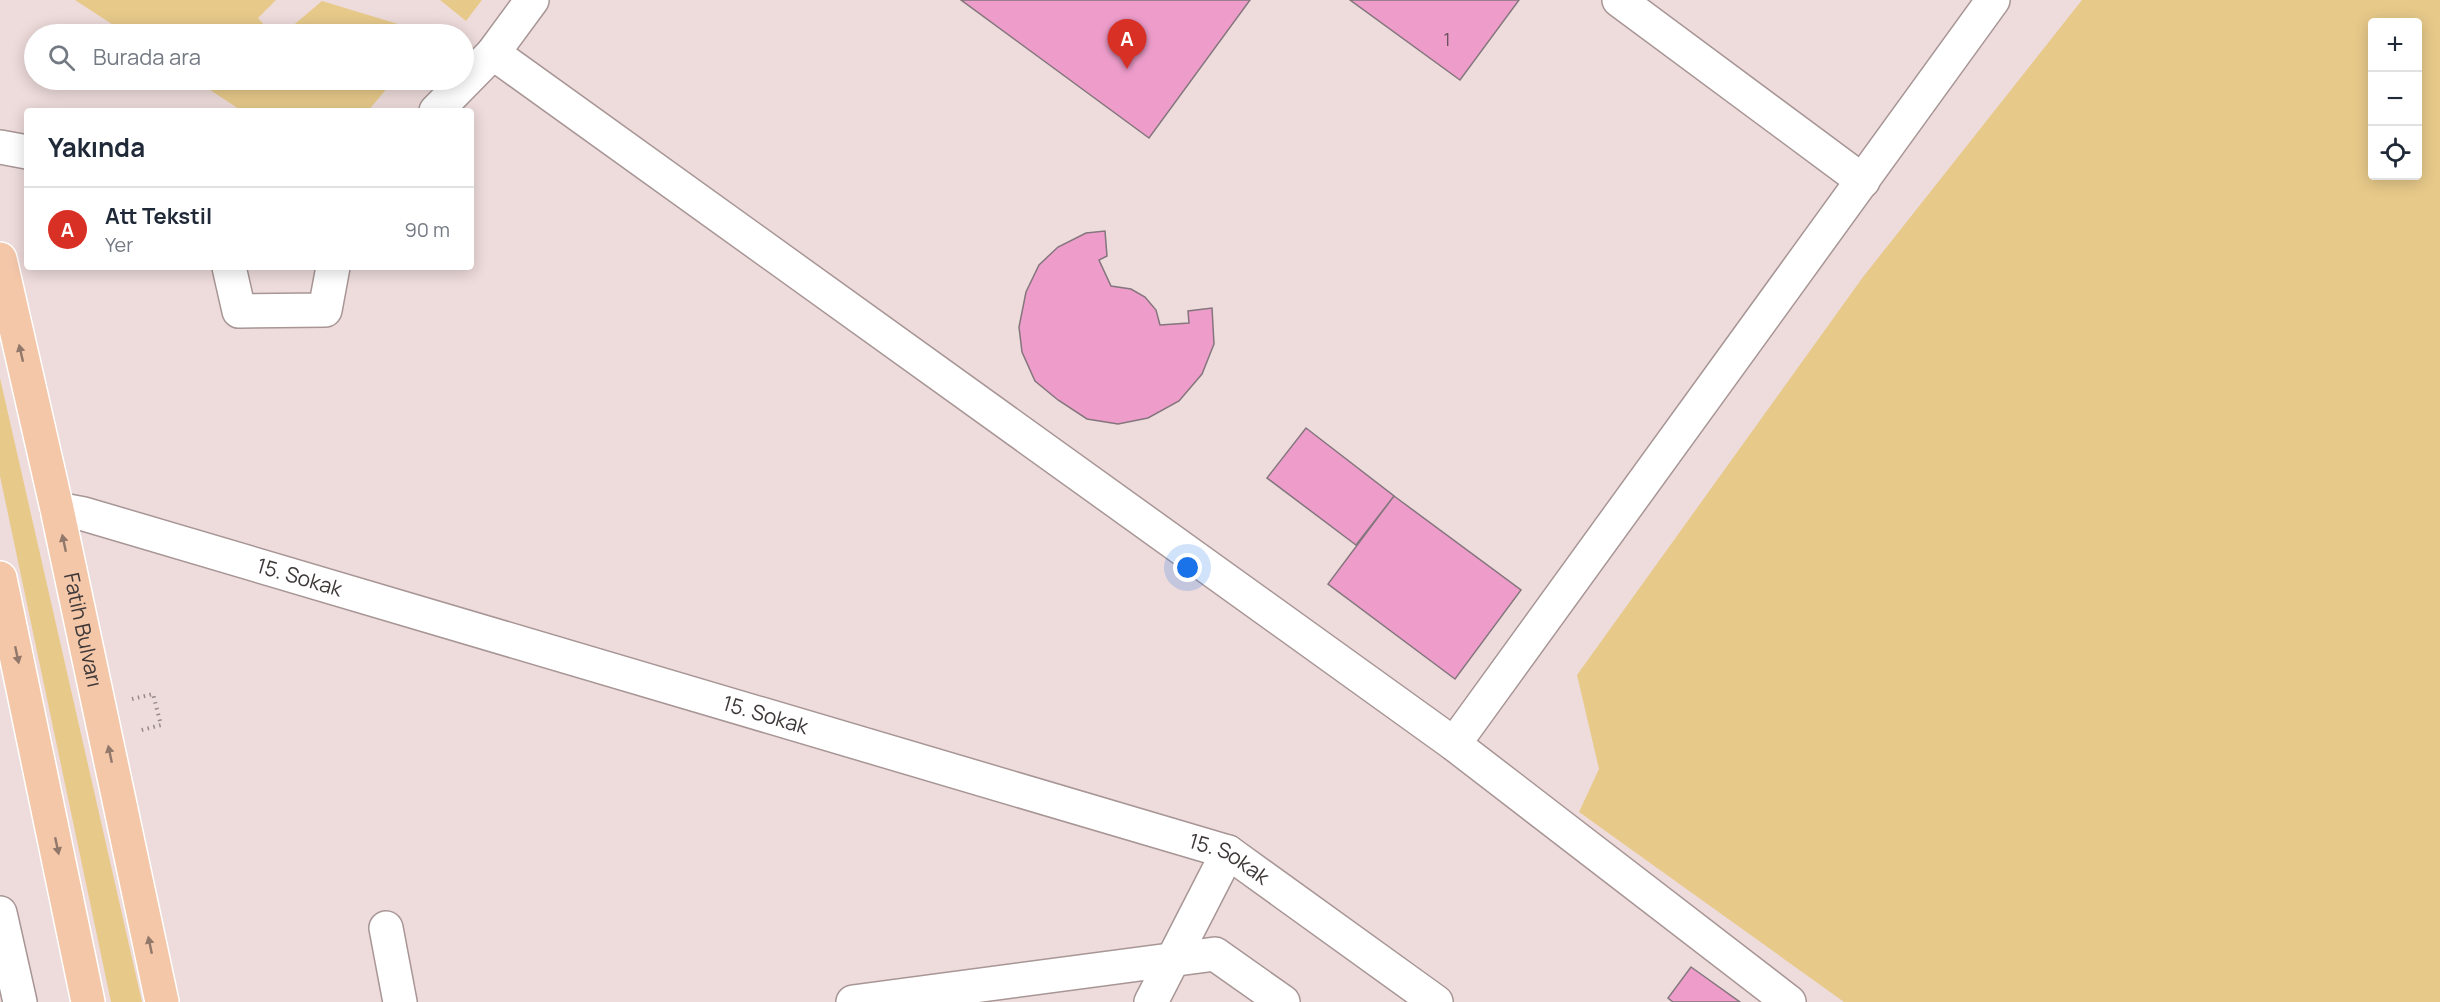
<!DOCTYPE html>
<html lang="tr">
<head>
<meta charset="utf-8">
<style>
  :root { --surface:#fff; --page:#f2f2f3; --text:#1f2937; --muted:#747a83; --line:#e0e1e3; --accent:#d93025 }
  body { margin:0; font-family:Manrope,sans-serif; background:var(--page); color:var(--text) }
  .controls { position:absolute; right:18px; top:18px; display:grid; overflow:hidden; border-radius:6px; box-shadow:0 3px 15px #0003 }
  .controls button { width:54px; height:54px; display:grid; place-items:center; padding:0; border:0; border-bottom:2px solid var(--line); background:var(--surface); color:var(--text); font:30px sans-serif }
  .you { position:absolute; left:1188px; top:568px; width:21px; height:21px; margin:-15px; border:4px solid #fff; border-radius:50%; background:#1a73e8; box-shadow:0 0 0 9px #1a73e833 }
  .badge { display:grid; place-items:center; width:39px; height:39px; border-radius:50%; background:var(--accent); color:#fff; font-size:20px; font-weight:700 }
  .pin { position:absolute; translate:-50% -50px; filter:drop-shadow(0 2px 3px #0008) }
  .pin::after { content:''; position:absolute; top:32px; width:21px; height:18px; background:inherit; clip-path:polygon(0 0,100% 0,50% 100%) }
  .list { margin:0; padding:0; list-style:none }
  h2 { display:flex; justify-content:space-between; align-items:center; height:78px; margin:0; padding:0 24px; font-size:26px }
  h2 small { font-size:20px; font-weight:400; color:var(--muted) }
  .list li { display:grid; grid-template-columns:39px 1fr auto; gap:18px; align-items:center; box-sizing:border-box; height:84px; padding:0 24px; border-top:2px solid var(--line) }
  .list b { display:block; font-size:22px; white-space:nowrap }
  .list p { margin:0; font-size:20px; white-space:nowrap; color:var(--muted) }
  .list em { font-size:20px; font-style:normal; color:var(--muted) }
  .icon { flex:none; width:33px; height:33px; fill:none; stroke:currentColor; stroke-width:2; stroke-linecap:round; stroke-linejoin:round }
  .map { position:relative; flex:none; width:2440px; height:1002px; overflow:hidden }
  .search { position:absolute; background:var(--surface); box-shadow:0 3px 15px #0003; left:24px; top:24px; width:450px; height:66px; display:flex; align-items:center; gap:15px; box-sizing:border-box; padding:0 21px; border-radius:33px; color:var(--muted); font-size:22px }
  .panel { position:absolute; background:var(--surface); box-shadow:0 3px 15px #0003; left:24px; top:108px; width:450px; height:162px; border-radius:6px }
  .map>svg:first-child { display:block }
</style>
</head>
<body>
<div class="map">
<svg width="2440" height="1002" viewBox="0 0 2440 1002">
  <rect width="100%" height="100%" fill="#eedbdb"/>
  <!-- green -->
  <path fill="#e7ca8a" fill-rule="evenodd" d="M75,0H276L258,18L272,34H127Z
    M440,0H482L466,21Z
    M2082,0H2440V1002H1844L1579,812L1599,769L1577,675L1863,277ZM2372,22H2418V176H2372Z
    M322,1L431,34H283Z
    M195,80H394L368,111H242Z
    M0,378L142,1002H111L0,476Z"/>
  <!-- building -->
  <path fill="#ee9dcb" stroke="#84767d" stroke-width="1.5" d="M961,0H1250L1149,138Z
    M1350,0H1519L1460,80Z
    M1105,231L1107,256L1099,260L1111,286L1131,289L1145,297L1156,310L1160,325L1189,323L1188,311L1212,308L1214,344L1202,374L1179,401L1148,418L1118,424L1087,419L1058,400L1035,381L1022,352L1019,327L1026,292L1039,265L1058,247L1086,233Z
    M1306,428L1394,496L1356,545L1267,478Z
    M1394,496L1521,590L1455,679L1328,584Z
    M1691,967L1740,1002H1673L1668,998Z"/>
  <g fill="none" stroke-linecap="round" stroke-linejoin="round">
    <defs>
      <g id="minor">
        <path d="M1619,0L1863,181"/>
        <path d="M493,53L532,0"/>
        <path d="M436,111L493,53L1454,744L1789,1002"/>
        <path d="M0,147L27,152"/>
        <path d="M229,267L239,311L325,310L333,267"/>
        <path id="s1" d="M57,509L84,514L1228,852L1436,1002"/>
        <path d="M1454,744L1993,0"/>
        <path d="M0,913L20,1002"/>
        <path d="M386,928L400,1002"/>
        <path d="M853,1002L1215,954L1283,1002"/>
        <path d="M1151,1002L1228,852"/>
      </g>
      <g id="major">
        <path id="s2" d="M0,259L57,509L162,1002"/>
        <path d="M0,578L88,1002"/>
      </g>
    </defs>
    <!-- minor casing -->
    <use href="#minor" stroke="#a79695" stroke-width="36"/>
    <!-- major casing -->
    <use href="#major" stroke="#fff" stroke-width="36"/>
    <!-- path -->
    <path stroke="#988b8b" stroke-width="4" stroke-dasharray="1.5 4.5" stroke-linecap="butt" d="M132,699L153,694L161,725L138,731"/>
    <!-- minor -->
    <use href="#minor" stroke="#fff" stroke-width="33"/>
    <!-- major -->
    <use href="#major" stroke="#f5c7a9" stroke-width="33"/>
  </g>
  <!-- one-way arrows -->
  <defs><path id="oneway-solid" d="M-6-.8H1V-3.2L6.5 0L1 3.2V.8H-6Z" transform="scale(1.5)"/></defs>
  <g fill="#91786b">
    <use href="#oneway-solid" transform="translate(21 353) rotate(-103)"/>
    <use href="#oneway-solid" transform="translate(64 543) rotate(-102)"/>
    <use href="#oneway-solid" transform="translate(17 655) rotate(78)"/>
    <use href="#oneway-solid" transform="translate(110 754) rotate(-102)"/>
    <use href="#oneway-solid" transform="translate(57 846) rotate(78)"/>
    <use href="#oneway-solid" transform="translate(150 945) rotate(-102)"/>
  </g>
  <g text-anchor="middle" stroke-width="4.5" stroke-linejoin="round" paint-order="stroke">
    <!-- number labels -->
    <g font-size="18" fill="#6b515d">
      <text x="1447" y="46">1</text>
    </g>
    <!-- street labels -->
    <g font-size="21" fill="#3f3838" stroke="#fff">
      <text dy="7" stroke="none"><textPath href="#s1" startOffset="252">15. Sokak</textPath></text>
      <text dy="7" stroke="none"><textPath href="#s2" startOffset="380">Fatih Bulvarı</textPath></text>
      <text dy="7" stroke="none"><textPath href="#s1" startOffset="738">15. Sokak</textPath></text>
      <text dy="7" stroke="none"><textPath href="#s1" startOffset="1224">15. Sokak</textPath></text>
    </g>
  </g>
</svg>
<div class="controls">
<button>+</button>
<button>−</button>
<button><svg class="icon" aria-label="locate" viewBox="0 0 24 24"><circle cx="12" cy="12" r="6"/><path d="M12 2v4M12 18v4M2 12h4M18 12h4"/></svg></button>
</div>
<div class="you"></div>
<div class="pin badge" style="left:1127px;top:69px">A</div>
<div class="search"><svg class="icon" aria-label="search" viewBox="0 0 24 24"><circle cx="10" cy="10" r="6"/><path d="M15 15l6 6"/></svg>Burada ara</div>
<section class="panel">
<h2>Yakında<small></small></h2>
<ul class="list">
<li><span class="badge">A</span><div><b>Att Tekstil</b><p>Yer</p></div><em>90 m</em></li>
</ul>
</section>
</div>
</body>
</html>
